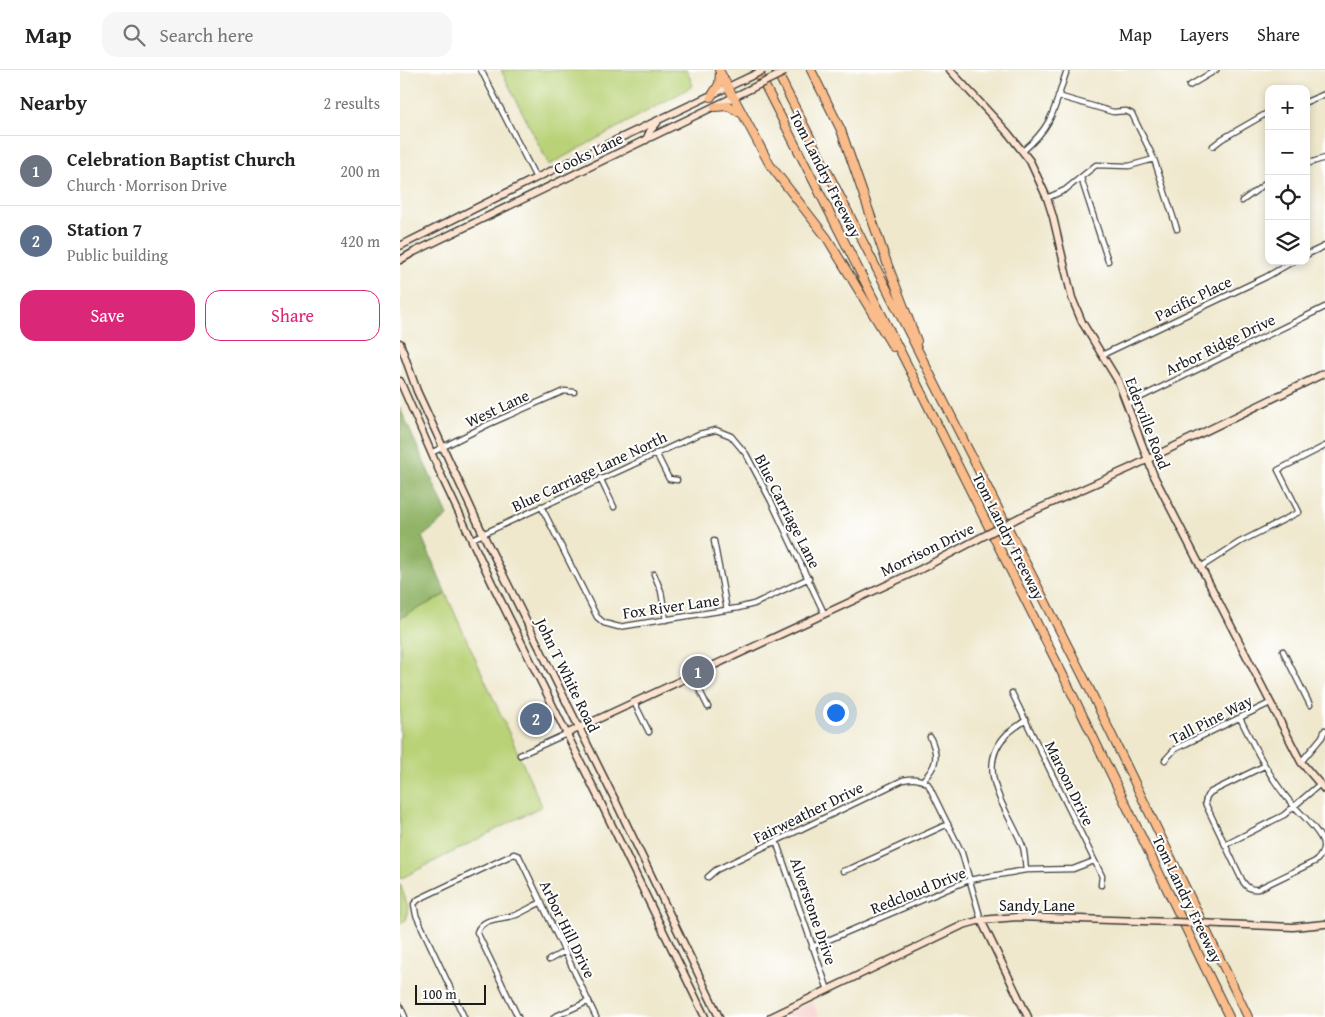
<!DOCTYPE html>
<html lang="en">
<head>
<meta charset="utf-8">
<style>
  :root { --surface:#fff; --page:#f6f6f6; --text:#222; --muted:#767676; --line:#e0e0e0; --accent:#db2777 }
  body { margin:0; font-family:"Gentium Book Plus",serif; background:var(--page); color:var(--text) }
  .controls { position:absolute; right:15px; top:15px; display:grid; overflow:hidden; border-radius:10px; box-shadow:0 2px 8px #0003 }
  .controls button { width:45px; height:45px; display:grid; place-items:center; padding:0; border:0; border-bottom:1px solid var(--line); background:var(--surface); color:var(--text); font:25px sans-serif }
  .scale { position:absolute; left:15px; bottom:12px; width:71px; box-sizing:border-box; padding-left:5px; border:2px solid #1c1c1c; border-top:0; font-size:14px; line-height:18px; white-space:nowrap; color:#1c1c1c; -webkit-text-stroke:4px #fff; paint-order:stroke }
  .you { position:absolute; left:435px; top:642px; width:18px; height:18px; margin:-12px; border:4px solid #fff; border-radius:50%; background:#1a73e8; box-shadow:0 0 0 8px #1a73e833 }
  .badge { display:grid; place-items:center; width:32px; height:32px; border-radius:50%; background:var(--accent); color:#fff; font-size:16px; font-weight:700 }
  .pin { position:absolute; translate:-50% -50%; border:2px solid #fff; box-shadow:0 1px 5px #0006 }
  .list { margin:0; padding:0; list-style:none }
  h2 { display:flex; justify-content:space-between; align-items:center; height:65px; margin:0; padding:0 20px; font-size:21px }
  h2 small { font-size:16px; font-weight:400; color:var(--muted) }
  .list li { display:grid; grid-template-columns:32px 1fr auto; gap:15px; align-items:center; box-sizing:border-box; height:70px; padding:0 20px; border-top:1px solid var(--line) }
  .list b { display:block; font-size:19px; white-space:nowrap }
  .list p { margin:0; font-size:16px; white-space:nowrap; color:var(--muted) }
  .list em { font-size:16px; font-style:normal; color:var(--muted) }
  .actions { display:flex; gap:10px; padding:15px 20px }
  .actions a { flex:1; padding:11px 0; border:1px solid var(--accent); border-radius:15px; text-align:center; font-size:18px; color:var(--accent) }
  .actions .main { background:var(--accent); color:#fff }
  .icon { flex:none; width:28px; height:28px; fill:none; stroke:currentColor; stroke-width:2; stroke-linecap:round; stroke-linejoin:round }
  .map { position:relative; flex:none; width:925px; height:947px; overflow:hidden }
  header { display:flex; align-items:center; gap:30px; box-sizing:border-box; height:70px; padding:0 25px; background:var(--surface); border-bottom:1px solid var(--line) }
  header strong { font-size:24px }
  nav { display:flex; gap:28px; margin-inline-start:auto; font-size:18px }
  .search { width:350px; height:45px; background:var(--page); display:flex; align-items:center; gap:12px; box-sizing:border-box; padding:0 18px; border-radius:15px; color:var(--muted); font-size:19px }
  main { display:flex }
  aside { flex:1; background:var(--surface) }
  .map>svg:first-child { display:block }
</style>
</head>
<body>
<header>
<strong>Map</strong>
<div class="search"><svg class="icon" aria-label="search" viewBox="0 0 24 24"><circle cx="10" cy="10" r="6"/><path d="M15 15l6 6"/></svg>Search here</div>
<nav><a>Map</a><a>Layers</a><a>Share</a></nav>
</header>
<main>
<aside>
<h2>Nearby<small>2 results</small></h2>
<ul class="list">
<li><span class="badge" style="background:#6b7280">1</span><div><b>Celebration Baptist Church</b><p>Church · Morrison Drive</p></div><em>200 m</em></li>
<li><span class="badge" style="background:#5c6f8a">2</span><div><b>Station 7</b><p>Public building</p></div><em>420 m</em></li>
</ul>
<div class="actions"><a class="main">Save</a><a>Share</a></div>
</aside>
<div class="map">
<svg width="925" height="947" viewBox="0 0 925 947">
  <rect width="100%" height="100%" fill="#fff"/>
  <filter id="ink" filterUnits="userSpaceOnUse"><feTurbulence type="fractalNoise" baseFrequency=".02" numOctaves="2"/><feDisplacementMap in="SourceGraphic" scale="10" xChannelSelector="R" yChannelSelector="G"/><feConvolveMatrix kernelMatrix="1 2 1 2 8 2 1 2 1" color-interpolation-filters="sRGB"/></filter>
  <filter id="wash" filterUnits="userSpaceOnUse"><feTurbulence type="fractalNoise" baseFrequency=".0096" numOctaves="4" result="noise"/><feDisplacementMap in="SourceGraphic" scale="20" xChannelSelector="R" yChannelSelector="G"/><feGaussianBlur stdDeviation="1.12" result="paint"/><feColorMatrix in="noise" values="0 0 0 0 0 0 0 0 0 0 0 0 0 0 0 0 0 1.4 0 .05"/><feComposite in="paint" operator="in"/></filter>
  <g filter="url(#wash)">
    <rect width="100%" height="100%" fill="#efe8cd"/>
    <!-- built -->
    <path fill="#f7d0cd" d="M412,932L419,947H381Z"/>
    <!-- green -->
    <path fill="#b9d277" stroke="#6a774a" d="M101,0H287L293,16L149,95Z
      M46,524L142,736L0,809V548Z
      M0,813L8,837L6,850L0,853Z"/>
    <!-- forest -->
    <path fill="#92b468" stroke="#576842" d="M0,338L48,446L22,467L46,524L0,548Z"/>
  </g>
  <g filter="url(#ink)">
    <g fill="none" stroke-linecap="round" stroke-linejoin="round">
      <defs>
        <path id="street" d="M81,0L136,108
          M789,16L816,0
          M658,26L713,42L726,41L732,44L754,89L777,159
          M906,32L925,24
          M813,76L822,69L869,42
          M623,81C655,54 654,37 667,0
          M906,94L925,88
          M681,108L708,191
          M647,128L665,120L696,95L729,96L754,89
          M842,131L869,111
          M906,185L925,176
          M702,285L866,207L894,191
          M727,334L925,237
          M31,383L89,354L164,321L174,322
          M256,383L269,409L277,410
          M200,408L214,437
          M141,436L197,547L204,553L219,557L338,538L354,534L409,508
          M72,469L299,364L316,360L331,366L346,384L371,431L424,543
          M314,471L327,540
          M801,497L840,472L899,442L878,400L925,376
          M254,504L261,521L266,550
          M883,581L910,635
          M292,605L308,637
          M612,623L702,806L701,815
          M234,632L249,662
          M840,648C854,676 867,703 887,728C897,741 915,755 922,770C925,778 922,785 916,791L858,819C850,820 846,817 842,810L805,733L807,726L811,722L864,696
          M626,650C620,654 613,659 607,664C572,699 609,741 623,777C625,784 625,793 626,800
          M120,685L166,664
          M765,690L775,679L870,633
          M901,692L922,667L925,660
          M523,710C537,696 539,686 530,667
          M376,771L428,920
          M825,775L884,745L920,714
          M443,801L452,798L548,754
          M308,807L316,800L503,710C513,708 520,708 528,714L562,783L581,850
          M412,877L569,810L626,800L673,799L694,791
          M149,890L165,881
          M0,936L5,947
          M64,947L16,845L14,834L19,829L114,784L119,786L196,947
          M118,947L77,862C82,847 104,849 116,845C125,841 133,836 142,832
          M154,947L189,931"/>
        <path id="secondary" d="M550,0L608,63L630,91L647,128L653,147L672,228L682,252L718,311L754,406L901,692L925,720
          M246,70L250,61L257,53
          M0,176L136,108L347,8
          M0,190L14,182L348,20
          M0,273L17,321L83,464L215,730L319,947
          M0,311L41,405L92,513L202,735L305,947
          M620,447L730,398L925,303
          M166,664L521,499L578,469
          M581,850L628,947
          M822,854L893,857L925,854
          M371,947L563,855L581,850L617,847L773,852"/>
        <path id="highway" d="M319,0L370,95L427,168L493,277
          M357,0L518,316L663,605L829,947
          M376,0L690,620L848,947
          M411,0L441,60L487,193L517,271
          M311,27L319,14L320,3
          M315,37L328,36L339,42"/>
      </defs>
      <!-- street casing -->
      <use href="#street" stroke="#3c3b37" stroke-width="7"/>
      <!-- secondary casing -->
      <use href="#secondary" stroke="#3c3b37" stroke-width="9"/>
      <!-- highway casing -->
      <use href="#highway" stroke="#3c3b37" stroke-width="10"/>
      <!-- street -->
      <use href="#street" stroke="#fff" stroke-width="4.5"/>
      <!-- secondary -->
      <use href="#secondary" stroke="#fde4d0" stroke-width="6"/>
      <!-- highway -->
      <use href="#highway" stroke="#f9bc8a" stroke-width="8"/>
      <defs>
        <path id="secondary-bridge" d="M347,8L364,0
          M348,20L385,2
          M578,469L620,447
          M773,852L822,854"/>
      </defs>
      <!-- secondary-bridge casing -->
      <use href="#secondary-bridge" stroke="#3c3b37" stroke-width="9" stroke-linecap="butt"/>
      <!-- secondary-bridge -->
      <use href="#secondary-bridge" stroke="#fde4d0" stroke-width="6"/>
    </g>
  </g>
  <g text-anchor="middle" stroke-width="4" stroke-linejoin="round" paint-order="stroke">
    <!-- street labels -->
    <g font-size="16" fill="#1c1c1c" stroke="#fff">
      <text transform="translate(188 83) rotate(-26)" y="6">Cooks Lane</text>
      <text transform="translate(426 104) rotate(63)" y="6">Tom Landry Freeway</text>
      <text transform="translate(793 228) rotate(-26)" y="6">Pacific Place</text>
      <text transform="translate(820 274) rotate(-26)" y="6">Arbor Ridge Drive</text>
      <text transform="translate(97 338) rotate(-25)" y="6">West Lane</text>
      <text transform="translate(748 353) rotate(69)" y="6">Ederville Road</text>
      <text transform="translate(189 401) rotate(-25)" y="6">Blue Carriage Lane North</text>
      <text transform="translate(388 441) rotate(63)" y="6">Blue Carriage Lane</text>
      <text transform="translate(609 466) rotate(63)" y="6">Tom Landry Freeway</text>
      <text transform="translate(527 479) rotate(-26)" y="6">Morrison Drive</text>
      <text transform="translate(271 536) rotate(-8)" y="6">Fox River Lane</text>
      <text transform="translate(168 605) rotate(64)" y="6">John T White Road</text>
      <text transform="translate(811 649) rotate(-27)" y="6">Tall Pine Way</text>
      <text transform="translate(670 713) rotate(64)" y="6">Maroon Drive</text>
      <text transform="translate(408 742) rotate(-26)" y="6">Fairweather Drive</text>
      <text transform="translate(518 820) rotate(-22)" y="6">Redcloud Drive</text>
      <text transform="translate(788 829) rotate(64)" y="6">Tom Landry Freeway</text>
      <text x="637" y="841">Sandy Lane</text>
      <text transform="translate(414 841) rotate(71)" y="6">Alverstone Drive</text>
      <text transform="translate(168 859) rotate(64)" y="6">Arbor Hill Drive</text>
    </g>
  </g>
</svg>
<div class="controls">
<button>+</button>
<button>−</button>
<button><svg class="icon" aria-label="locate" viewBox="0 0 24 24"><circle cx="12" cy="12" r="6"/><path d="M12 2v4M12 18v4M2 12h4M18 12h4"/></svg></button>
<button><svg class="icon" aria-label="layers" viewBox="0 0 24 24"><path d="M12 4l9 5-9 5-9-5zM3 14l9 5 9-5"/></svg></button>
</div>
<div class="scale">100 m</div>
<div class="you"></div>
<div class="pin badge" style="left:298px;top:602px;background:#6b7280">1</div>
<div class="pin badge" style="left:136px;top:649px;background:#5c6f8a">2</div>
</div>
</main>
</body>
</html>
